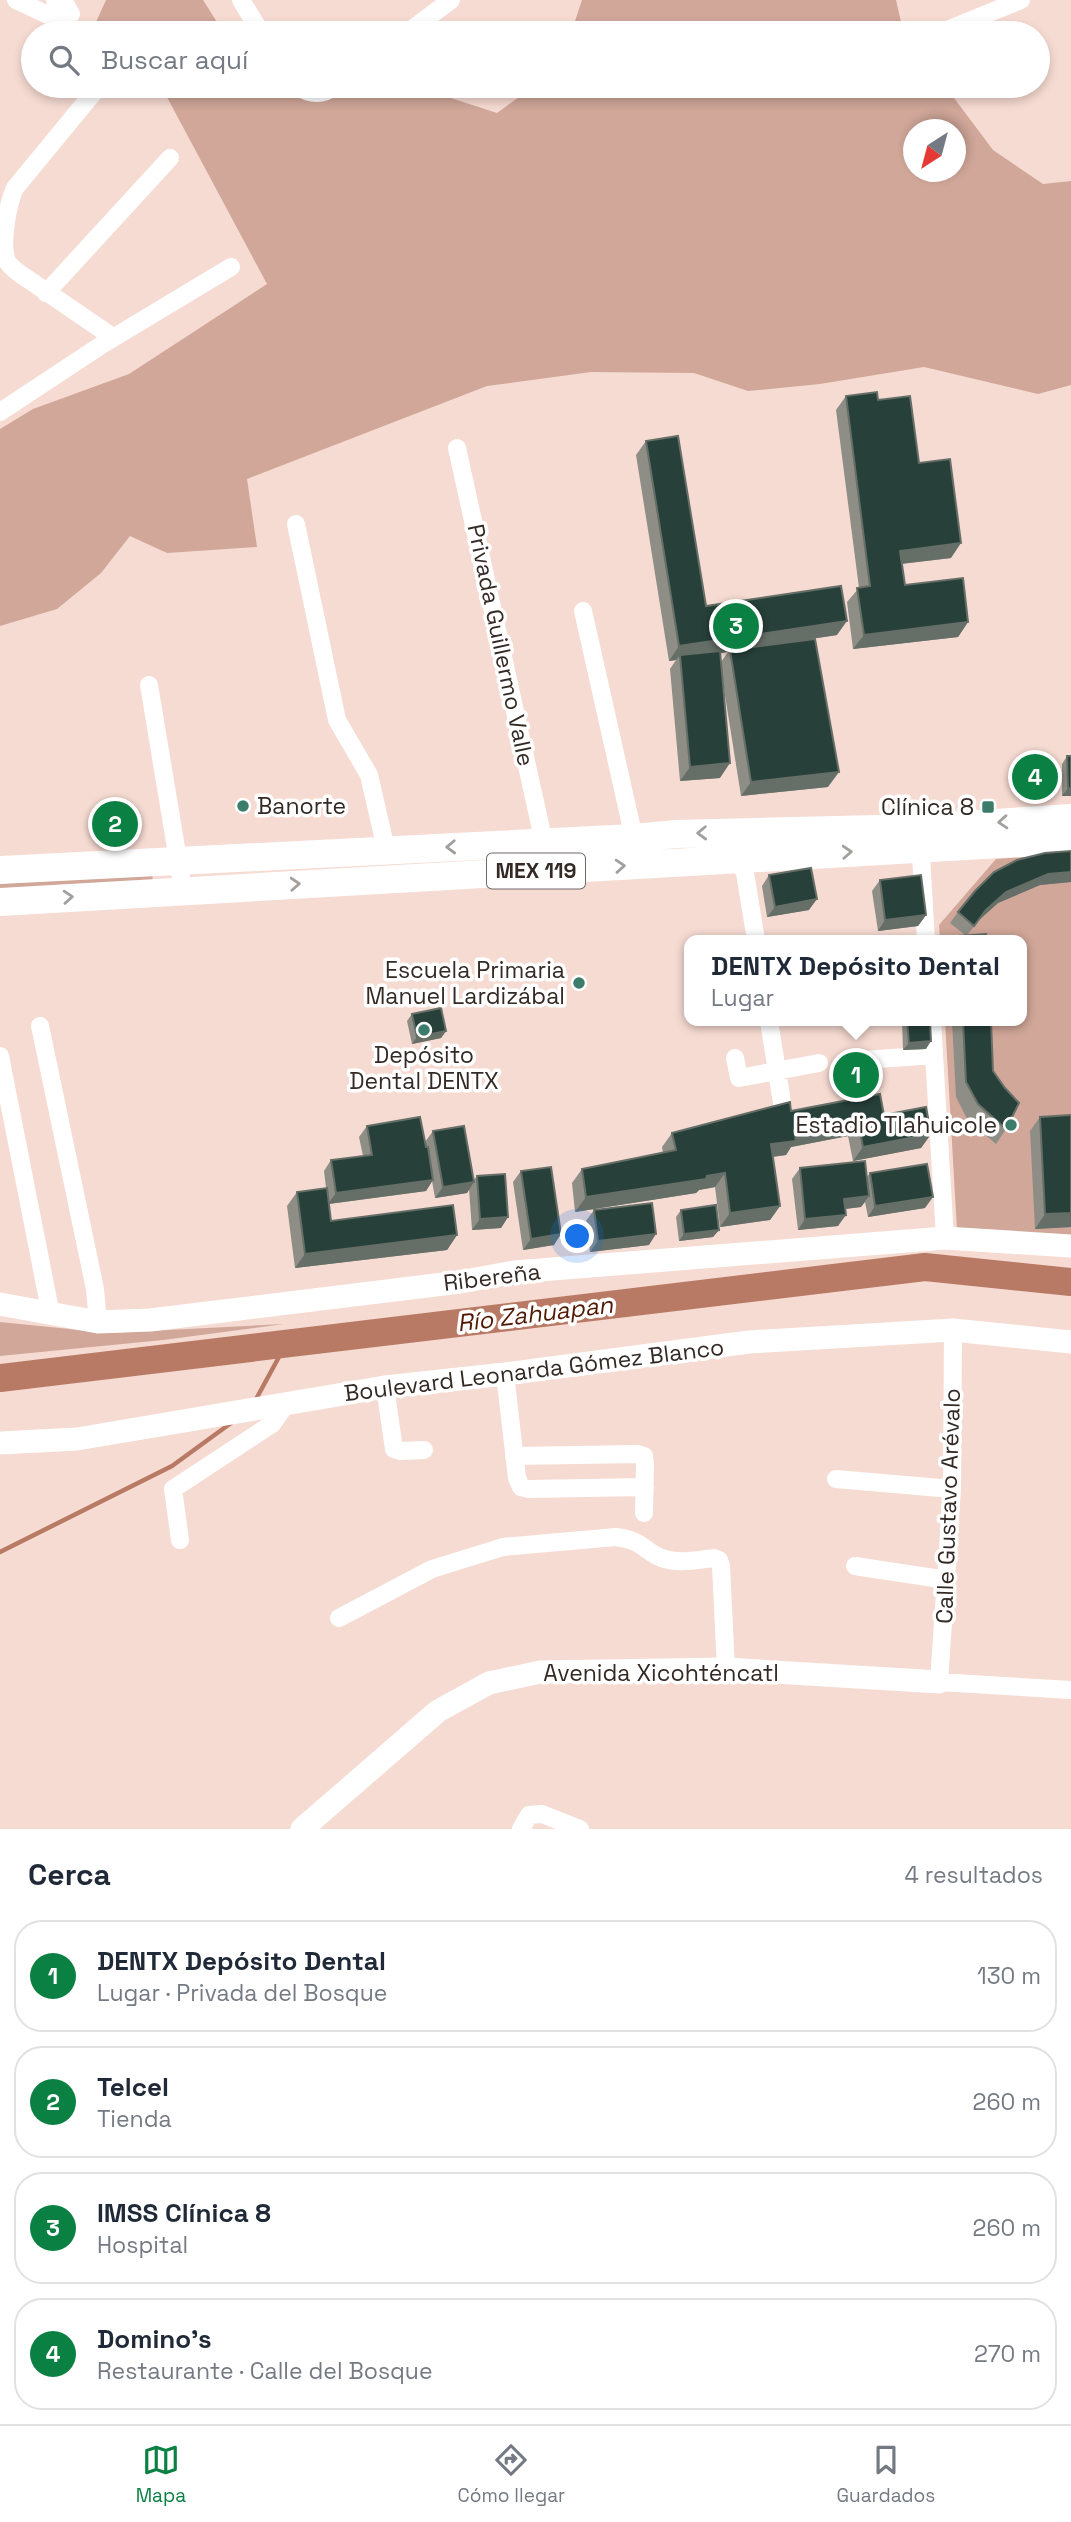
<!DOCTYPE html>
<html lang="es">
<head>
<meta charset="utf-8">
<style>
  :root { --surface:#fff; --page:#f6f6f7; --text:#1f2937; --muted:#747a83; --line:#e0e1e3; --accent:#0b8043 }
  body { margin:0; font-family:"Space Grotesk",sans-serif; background:var(--page); color:var(--text) }
  .compass { position:absolute; left:903px; top:119px; width:63px; height:63px; border-radius:50%; background:var(--surface); box-shadow:0 4px 10px #0003; rotate:216deg }
  .you { position:absolute; left:578px; top:1237px; width:24px; height:24px; margin:-18px; border:5px solid #fff; border-radius:50%; background:#1a73e8; box-shadow:0 0 0 10px #1a73e833 }
  .badge { display:grid; place-items:center; width:46px; height:46px; border-radius:50%; background:var(--accent); color:#fff; font-size:23px; font-weight:700 }
  .pin { position:absolute; translate:-50% -50%; border:4px solid #fff; box-shadow:0 2px 7px #0006 }
  .popup { position:absolute; left:684px; top:935px; width:343px; height:91px; box-sizing:border-box; display:grid; place-content:center; border-radius:14px; background:var(--surface); filter:drop-shadow(0 2px 5px #0005); font-size:23px; white-space:nowrap; color:var(--muted) }
  .popup b { font-size:26px; color:var(--text) }
  .popup::after { content:''; position:absolute; left:50%; top:100%; margin-left:-14px; border:14px solid transparent; border-top-color:var(--surface) }
  .list { margin:0; padding:0; list-style:none }
  h2 { display:flex; justify-content:space-between; align-items:center; height:91px; margin:0; padding:0 28px; font-size:30px }
  h2 small { font-size:23px; font-weight:400; color:var(--muted) }
  .list li { display:grid; grid-template-columns:46px 1fr auto; gap:21px; align-items:center; box-sizing:border-box; height:112px; margin:0 14px 14px; padding:0 14px; border:2px solid var(--line); border-radius:28px }
  .list b { display:block; font-size:26px; white-space:nowrap }
  .list p { margin:0; font-size:23px; white-space:nowrap; color:var(--muted) }
  .list em { font-size:23px; font-style:normal; color:var(--muted) }
  .icon { flex:none; width:38px; height:38px; fill:none; stroke:currentColor; stroke-width:2; stroke-linecap:round; stroke-linejoin:round }
  .map { position:relative; flex:none; width:1071px; height:1829px; overflow:hidden }
  .search { position:absolute; background:var(--surface); box-shadow:0 4px 10px #0003; left:21px; right:21px; top:21px; height:77px; display:flex; align-items:center; gap:18px; box-sizing:border-box; padding:0 24px; border-radius:38px; color:var(--muted); font-size:26px }
  .sheet { height:595px; background:var(--surface) }
  nav { display:flex; justify-content:space-around; align-items:center; box-sizing:border-box; height:98px; border-top:2px solid var(--line); background:var(--surface); font-size:19px; color:var(--muted) }
  nav a { display:grid; justify-items:center; gap:4px }
  nav .on { color:var(--accent) }
  .map>svg:first-child { display:block }
</style>
</head>
<body>
<div class="map">
<svg width="1071" height="1829" viewBox="0 0 1071 1829">
  <rect width="100%" height="100%" fill="#f6dbd2"/>
  <!-- green -->
  <path fill="#d0a799" fill-rule="evenodd" d="M106,0H203L224,33H91Z
    M582,0H896L901,22L908,33H571Z
    M161,86H255L261,95L328,96L414,86L497,113L534,86H945L993,150L1043,184L1071,181V385L1038,394L924,367L820,384L748,391L694,373L591,372L487,386L247,479L257,547L167,553L130,536L101,573L57,609L0,626V429L33,409L129,374L267,284ZM914,130H956V172H914Z
    M1071,854V1236L957,1230L945,1021H1022V940H940L939,925L996,859Z
    M152,868L153,886L0,898V874Z
    M0,1322L109,1333L284,1324L163,1340L0,1356Z"/>
  <g fill="none" stroke-linecap="round" stroke-linejoin="round">
    <!-- stream -->
    <path stroke="#b87a65" stroke-width="4.5" d="M255,1401L286,1344
      M0,1552L172,1466L231,1423"/>
    <!-- river -->
    <path stroke="#b87a65" stroke-width="28" d="M0,1378L925,1267L1071,1282"/>
    <!-- minor -->
    <path stroke="#fff" stroke-width="18" d="M16,0L59,20L71,14L66,5L55,0
      M241,0L261,33
      M942,32L1021,0
      M407,33L451,0
      M99,86L15,188C8,203 0,244 7,261C9,265 15,270 19,273L114,338
      M297,86C310,95 322,96 336,86
      M46,293L170,158
      M0,412L103,344L231,267
      M457,448L544,843
      M296,524L337,720L369,775L386,849
      M583,611L634,838
      M149,685L183,890
      M920,839L926,940
      M734,853L745,873L756,940
      M769,1021L783,1109
      M932,1021L945,1238
      M40,1026L95,1289L98,1322
      M0,1056L51,1315
      M735,1058L739,1078L819,1063
      M851,1061L934,1055
      M953,1330L952,1489L939,1682L1071,1690
      M505,1374L517,1478L521,1487L529,1489L645,1487
      M385,1387L394,1449L401,1451L424,1450
      M514,1456L637,1454L644,1456L645,1463L644,1513
      M836,1479L952,1489
      M180,1540L173,1489L272,1424L287,1403
      M855,1566L947,1580
      M339,1618L432,1569L503,1547L616,1537C641,1541 638,1545 657,1556C674,1565 696,1560 714,1558L719,1560L721,1566L726,1669
      M521,1829L529,1815L542,1814L580,1829"/>
    <!-- tertiary -->
    <path stroke="#fff" stroke-width="23" d="M0,1304L98,1322L150,1320L460,1282L514,1272L945,1238L1071,1246
      M0,1443L77,1439L385,1387L505,1374L749,1342L953,1330L1071,1342
      M302,1829L438,1711L489,1683L540,1672L726,1669L939,1682"/>
    <!-- primary -->
    <path stroke="#fff" stroke-width="28" d="M0,870L634,838L676,834L919,828L1071,818
      M0,902L1071,840"/>
  </g>
  <!-- wall -->
  <path fill="#8e8e86" fill-rule="evenodd" d="M846,396L878,400L919,463L951,558L902,564L905,585L968,622L958,637L853,649L847,602L859,588L836,410Z
    M646,441L706,606L837,635L786,643L828,787L741,796L724,689L720,778L680,781L670,669L676,660L669,661L636,455ZM728,652L721,662L720,653Z
    M1067,756H1071V796H1062V764Z
    M1071,851V882L1040,885L998,903L978,921L967,935L987,940H955L959,936L965,935L950,923L958,912Z
    M769,875L809,910L767,917L762,886Z
    M880,880L926,915L918,926L878,931L872,891Z
    M412,1014L446,1031L441,1038L412,1044L407,1021Z
    M902,1021H930L926,1049L903,1050Z
    M952,1021H991L993,1071L1006,1129L996,1144L967,1119L956,1097Z
    M848,1059L870,1085L846,1088L843,1066Z
    M791,1111L884,1115L931,1134L921,1148L853,1161L848,1136L791,1147L786,1155L773,1157L780,1206L770,1220L720,1227L715,1187L699,1190L696,1193L575,1212L572,1183L582,1169L663,1153L662,1147L672,1133Z
    M1071,1115V1227L1035,1229L1030,1131L1040,1117Z
    M367,1126L426,1147L425,1142L433,1131L474,1180L477,1176L508,1217L501,1228L472,1230L469,1189L467,1193L435,1198L432,1181L426,1191L329,1204L331,1221L457,1235L447,1250L295,1268L287,1206L297,1192L326,1188L324,1171L331,1160L363,1156L359,1137Z
    M800,1168L867,1177L870,1173L925,1208L868,1217L865,1202L861,1207L845,1209L838,1226L798,1230L792,1179Z
    M521,1171L554,1245L523,1250L513,1182Z
    M594,1210L649,1245L590,1252L586,1221Z
    M681,1210L719,1230L713,1237L679,1241L676,1217Z"/>
  <!-- shaded-wall -->
  <path fill="#656e67" d="M961,543L951,558L890,565L900,551Z
    M847,621L837,635L730,651V650L728,652L680,659V655L676,660L669,661L679,646Z
    M968,622L958,637L853,649L864,635Z
    M730,763L720,778L680,781L690,767Z
    M839,772L828,787L741,796L751,782Z
    M1068,788H1071V796H1062Z
    M1071,872V882L1040,885L998,903L978,921L966,936L986,910L1006,892L1048,874Z
    M817,899L809,910L767,917L775,907Z
    M926,915L918,926L878,931L885,920Z
    M446,1031L441,1038L412,1044L417,1037Z
    M931,1041L926,1049L903,1050L909,1043Z
    M875,1077L870,1085L846,1088L851,1080Z
    M858,1122L848,1136L791,1147L786,1155L761,1158L771,1144L790,1141L796,1133Z
    M931,1134L921,1148L853,1161L863,1147Z
    M725,1173L715,1187L699,1190L696,1193L575,1212L586,1197Z
    M433,1180L426,1191L328,1204L336,1193Z
    M474,1182L467,1193L435,1198L443,1187Z
    M869,1196L861,1207L836,1210L844,1199Z
    M933,1197L925,1208L868,1217L875,1206Z
    M780,1206L770,1220L720,1227L730,1213Z
    M1071,1213V1227L1035,1229L1045,1214Z
    M846,1215L838,1226L798,1230L805,1219Z
    M508,1217L501,1228L472,1230L480,1219Z
    M719,1230L713,1237L679,1241L684,1234Z
    M561,1234L554,1245L523,1250L531,1239Z
    M656,1234L649,1245L590,1252L598,1241Z
    M457,1235L447,1250L295,1268L305,1254Z"/>
  <!-- building -->
  <path fill="#274039" stroke="#656e67" stroke-width="2" d="M877,392L878,400L910,396L919,463L950,459L961,543L900,551L905,585L963,578L968,622L864,635L857,588L870,586L846,396Z
    M678,436L706,606L841,586L847,621L679,646L646,441Z
    M815,639L839,772L751,782L730,650Z
    M720,651L730,763L690,767L680,655Z
    M1067,756H1071V788H1068Z
    M1071,851V872L1048,874L1006,892L986,910L974,926L958,912L975,891L994,872L1017,860L1045,853Z
    M811,868L817,899L775,907L769,875Z
    M921,875L926,915L885,920L880,880Z
    M986,934L987,940H959V936Z
    M441,1008L446,1031L417,1037L412,1014Z
    M907,1021H930L931,1041L909,1043Z
    M963,1021H991L993,1071L1005,1088L1019,1103L1006,1129L978,1104L966,1082Z
    M872,1056L875,1077L851,1080L848,1059Z
    M880,1094L884,1115L926,1107L931,1134L863,1147L858,1122L796,1133L794,1129L796,1141L771,1144L780,1206L730,1213L725,1173L707,1176L706,1179L586,1197L582,1169L676,1150L672,1133L790,1102L791,1111Z
    M1071,1115V1213L1045,1214L1040,1117Z
    M420,1117L426,1147H428L433,1180L336,1193L331,1160L372,1155L367,1126Z
    M464,1126L474,1182L443,1187L433,1131Z
    M865,1161L869,1196L844,1199L846,1215L805,1219L800,1168Z
    M927,1164L933,1197L875,1206L870,1173Z
    M551,1167L561,1234L531,1239L521,1171Z
    M505,1174L508,1217L480,1219L477,1176Z
    M327,1188L331,1221L453,1205L457,1235L305,1254L297,1192Z
    M652,1203L656,1234L598,1241L594,1210Z
    M716,1205L719,1230L684,1234L681,1210Z"/>
  <!-- one-way arrows -->
  <defs><path id="oneway-chevron" d="M-2-3.5L2.5 0L-2 3.5" fill="none" stroke-width="1.6" stroke-linecap="round" stroke-linejoin="round" transform="scale(1.75)"/></defs>
  <g stroke="#a39f9d">
    <use href="#oneway-chevron" transform="translate(1003 822) rotate(176)"/>
    <use href="#oneway-chevron" transform="translate(702 833) rotate(178)"/>
    <use href="#oneway-chevron" transform="translate(451 847) rotate(178)"/>
    <use href="#oneway-chevron" transform="translate(847 852) rotate(-3)"/>
    <use href="#oneway-chevron" transform="translate(620 866) rotate(-4)"/>
    <use href="#oneway-chevron" transform="translate(295 884) rotate(-3)"/>
    <use href="#oneway-chevron" transform="translate(68 897) rotate(-4)"/>
  </g>
  <!-- markers -->
  <g fill="#3b7c6b" stroke="#fff" stroke-width="2.5">
    <circle cx="243" cy="806" r="7"/>
    <rect x="981" y="800" width="14" height="14" rx="3.5"/>
    <circle cx="579" cy="983" r="7"/>
    <circle cx="424" cy="1030" r="7"/>
    <circle cx="1011" cy="1125" r="7"/>
  </g>
  <g text-anchor="middle" stroke-width="7" stroke-linejoin="round" paint-order="stroke">
    <!-- shield labels -->
    <rect fill="#fff" stroke="#706966" stroke-width="2" x="487" y="853.5" width="98" height="35" rx="5"/>
    <g font-size="21" font-weight="bold" fill="#332925">
      <text x="536" y="878">MEX 119</text>
    </g>
    <!-- street labels -->
    <g font-size="23" fill="#332925" stroke="#fff">
      <text transform="translate(501 645) rotate(78)" y="8">Privada Guillermo Valle</text>
      <text transform="translate(492 1277) rotate(-7)" y="8">Ribereña</text>
      <text transform="translate(534 1370) rotate(-7)" y="8">Boulevard Leonarda Gómez Blanco</text>
      <text transform="translate(948 1506) rotate(-88)" y="8">Calle Gustavo Arévalo</text>
      <text x="661" y="1681">Avenida Xicohténcatl</text>
    </g>
    <!-- poi labels -->
    <g font-size="23" fill="#332925" stroke="#fff" text-anchor="end">
      <text x="257" y="814" text-anchor="start">Banorte</text>
      <text x="974" y="815">Clínica 8</text>
      <text x="565" y="978">Escuela Primaria<tspan x="565" dy="26">Manuel Lardizábal</tspan></text>
      <text x="424" y="1063" text-anchor="middle">Depósito<tspan x="424" dy="26">Dental DENTX</tspan></text>
      <text x="997" y="1133">Estadio Tlahuicole</text>
    </g>
    <!-- water labels -->
    <g font-size="24" font-style="italic" fill="#521902" stroke="#fff">
      <text transform="translate(535 1314) rotate(-7)" y="8">Río Zahuapan</text>
    </g>
  </g>
</svg>
<svg class="compass" viewBox="-18 -18 36 36"><path d="M0-13l5 13h-10z" fill="#e53935"/><path d="M0 13l5-13h-10z" fill="#747a83"/></svg>
<div class="you"></div>
<div class="pin badge" style="left:856px;top:1075px">1</div>
<div class="popup"><b>DENTX Depósito Dental</b>Lugar</div>
<div class="pin badge" style="left:115px;top:824px">2</div>
<div class="pin badge" style="left:736px;top:626px">3</div>
<div class="pin badge" style="left:1035px;top:777px">4</div>
<div class="search"><svg class="icon" aria-label="search" viewBox="0 0 24 24"><circle cx="10" cy="10" r="6"/><path d="M15 15l6 6"/></svg>Buscar aquí</div>
</div>
<section class="sheet">
<h2>Cerca<small>4 resultados</small></h2>
<ul class="list">
<li><span class="badge">1</span><div><b>DENTX Depósito Dental</b><p>Lugar · Privada del Bosque</p></div><em>130 m</em></li>
<li><span class="badge">2</span><div><b>Telcel</b><p>Tienda</p></div><em>260 m</em></li>
<li><span class="badge">3</span><div><b>IMSS Clínica 8</b><p>Hospital</p></div><em>260 m</em></li>
<li><span class="badge">4</span><div><b>Domino's</b><p>Restaurante · Calle del Bosque</p></div><em>270 m</em></li>
</ul>
</section>
<nav>
<a class="on"><svg class="icon" aria-label="map" viewBox="0 0 24 24"><path d="M3 6l6-2 6 2 6-2v14l-6 2-6-2-6 2zM9 4v14M15 6v14"/></svg>Mapa</a>
<a><svg class="icon" aria-label="directions" viewBox="0 0 24 24"><path d="M12 3l9 9-9 9-9-9zM9 14v-3h6M13 9l2 2-2 2"/></svg>Cómo llegar</a>
<a><svg class="icon" aria-label="saved" viewBox="0 0 24 24"><path d="M7 4h10v16l-5-4-5 4z"/></svg>Guardados</a>
</nav>
</body>
</html>
